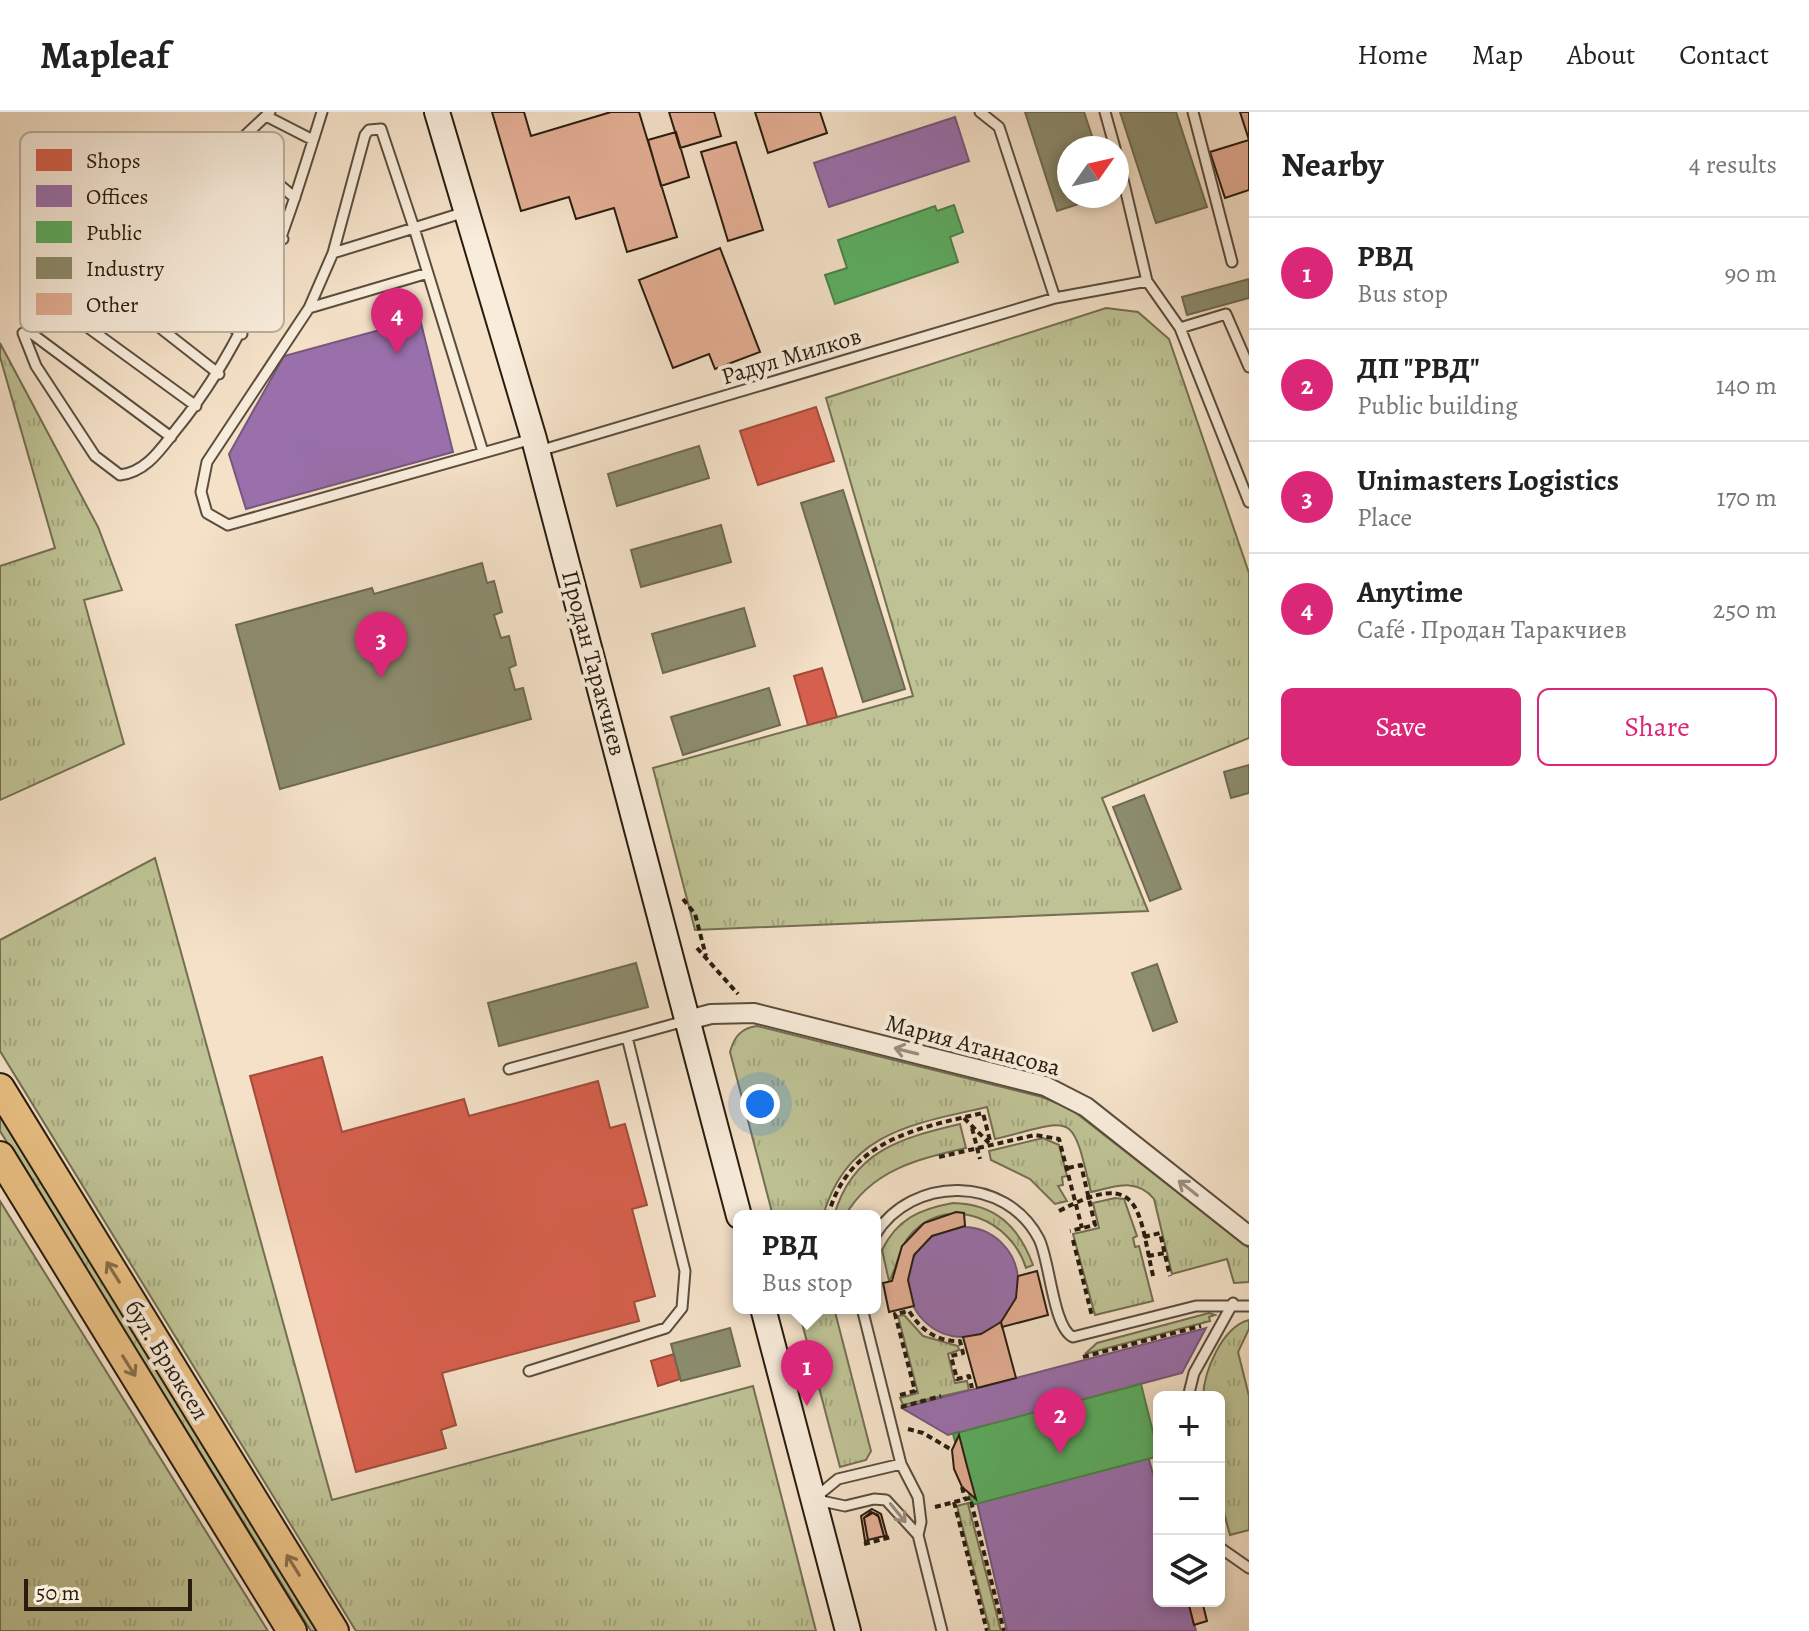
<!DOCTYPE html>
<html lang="en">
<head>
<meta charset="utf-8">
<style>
  :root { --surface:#fff; --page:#f6f6f6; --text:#222; --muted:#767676; --line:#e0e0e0; --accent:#db2777 }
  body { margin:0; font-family:Alegreya,serif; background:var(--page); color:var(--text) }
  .controls { position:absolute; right:24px; bottom:24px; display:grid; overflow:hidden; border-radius:12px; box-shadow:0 4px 12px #0003 }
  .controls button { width:72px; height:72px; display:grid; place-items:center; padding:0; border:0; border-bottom:2px solid var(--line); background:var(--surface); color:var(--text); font:40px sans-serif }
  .compass { position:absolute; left:1057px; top:24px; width:72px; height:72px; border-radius:50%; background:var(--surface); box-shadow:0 4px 12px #0003; rotate:56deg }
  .scale { position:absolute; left:24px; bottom:20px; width:168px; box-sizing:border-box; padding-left:8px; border:4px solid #281c0f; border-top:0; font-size:22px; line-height:28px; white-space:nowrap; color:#281c0f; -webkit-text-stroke:6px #f8ecdb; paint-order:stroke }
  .you { position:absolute; left:760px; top:992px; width:28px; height:28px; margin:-20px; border:6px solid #fff; border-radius:50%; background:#1a73e8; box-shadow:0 0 0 12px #1a73e833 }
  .badge { display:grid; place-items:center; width:52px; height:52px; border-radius:50%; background:var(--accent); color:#fff; font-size:26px; font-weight:700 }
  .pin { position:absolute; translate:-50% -66px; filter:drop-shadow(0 2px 4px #0008) }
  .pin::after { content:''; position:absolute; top:42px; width:28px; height:24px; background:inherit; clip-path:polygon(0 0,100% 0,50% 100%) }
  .popup { position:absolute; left:733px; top:1098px; width:148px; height:104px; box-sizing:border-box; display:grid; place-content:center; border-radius:12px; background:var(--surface); filter:drop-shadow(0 2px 6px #0005); font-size:26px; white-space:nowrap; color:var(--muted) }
  .popup b { font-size:30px; color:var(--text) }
  .popup::after { content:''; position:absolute; left:50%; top:100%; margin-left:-16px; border:16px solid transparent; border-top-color:var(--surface) }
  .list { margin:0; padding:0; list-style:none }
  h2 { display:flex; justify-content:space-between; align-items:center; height:104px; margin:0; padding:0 32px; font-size:34px }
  h2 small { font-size:26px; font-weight:400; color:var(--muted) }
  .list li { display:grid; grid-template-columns:52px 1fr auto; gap:24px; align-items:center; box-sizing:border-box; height:112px; padding:0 32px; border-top:2px solid var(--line) }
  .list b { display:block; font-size:30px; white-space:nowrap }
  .list p { margin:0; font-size:26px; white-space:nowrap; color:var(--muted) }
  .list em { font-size:26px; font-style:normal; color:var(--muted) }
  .actions { display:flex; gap:16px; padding:24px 32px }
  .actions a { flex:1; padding:18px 0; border:2px solid var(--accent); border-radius:12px; text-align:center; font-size:28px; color:var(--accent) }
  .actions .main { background:var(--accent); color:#fff }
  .icon { flex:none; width:44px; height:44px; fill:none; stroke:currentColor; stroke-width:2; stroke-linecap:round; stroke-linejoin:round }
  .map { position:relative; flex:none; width:1249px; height:1519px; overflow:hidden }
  header { display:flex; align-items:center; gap:48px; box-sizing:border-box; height:112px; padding:0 40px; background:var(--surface); border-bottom:2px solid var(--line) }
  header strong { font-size:38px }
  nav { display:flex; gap:44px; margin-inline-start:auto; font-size:28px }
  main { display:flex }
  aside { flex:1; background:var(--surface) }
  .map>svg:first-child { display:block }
</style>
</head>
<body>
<header>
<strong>Mapleaf</strong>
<nav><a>Home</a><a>Map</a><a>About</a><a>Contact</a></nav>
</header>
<main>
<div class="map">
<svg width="1249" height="1519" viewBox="0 0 1249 1519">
  <defs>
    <pattern id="grass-tufts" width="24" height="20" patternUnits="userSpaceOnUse" patternTransform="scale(2)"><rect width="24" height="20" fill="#bec294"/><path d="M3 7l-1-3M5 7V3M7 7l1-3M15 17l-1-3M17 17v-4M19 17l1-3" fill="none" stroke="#a3a67e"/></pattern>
  </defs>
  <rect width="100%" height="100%" fill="#f4e1c8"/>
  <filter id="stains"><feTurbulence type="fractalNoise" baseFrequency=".0025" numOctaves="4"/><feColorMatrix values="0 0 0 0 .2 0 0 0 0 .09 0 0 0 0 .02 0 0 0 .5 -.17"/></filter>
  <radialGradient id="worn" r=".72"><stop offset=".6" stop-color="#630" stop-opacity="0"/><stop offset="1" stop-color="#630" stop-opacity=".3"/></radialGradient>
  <!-- grass -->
  <path fill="url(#grass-tufts)" stroke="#736f52" stroke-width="2" d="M1106,196L1138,200L1169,227L1249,461V626L1102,686L1148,799L695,818L653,656L913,584L826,286Z
    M0,231L98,415L122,478L84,488L124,632L0,688V454L55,436L0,245Z
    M155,746L332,1388L753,1274L816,1519H356L0,939V828Z
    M757,914L1042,985L1071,997L1249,1136V1170L1234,1171L1227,1147L1172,1162L1154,1087C1137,1065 1114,1075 1091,1080C1071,996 1075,1008 995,1027L987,995C913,1012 847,1020 823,1104H773L730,940C734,925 741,916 757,914Z
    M0,1004L319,1519H311L0,1019Z
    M960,1012L966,1036C918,1047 871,1058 845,1104H834C852,1039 901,1026 960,1012Z
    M1043,1026L1059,1033L1067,1064L1062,1065L1063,1073L1058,1074L1067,1089L1055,1092L1030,1067L991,1048L989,1039Z
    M1115,1086L1124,1087L1137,1124L1133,1126L1135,1135L1139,1134L1153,1189L1095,1203L1073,1122L1099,1116L1093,1091Z
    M0,1089L268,1519H0Z
    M953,1091C996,1092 1019,1115 1033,1153L1026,1156C1011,1108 951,1082 913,1120C898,1135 898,1155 889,1169L882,1138C897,1107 920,1097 953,1091Z
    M798,1196H834L871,1339L866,1348L840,1355Z
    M1209,1201L1215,1203L1209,1205L1210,1209L1085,1242L1097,1231Z
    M904,1203L923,1224L958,1234L959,1238L948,1242L955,1271L967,1269L969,1278L903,1293L900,1286L918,1281L898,1204Z
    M1249,1208V1217L1238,1240L1249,1284V1418L1230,1423L1219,1382V1285H1203C1204,1259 1222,1215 1249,1208Z
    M968,1391V1392L1001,1519H990L957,1394Z"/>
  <!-- shops -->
  <path fill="#d6604d" stroke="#a24c3a" stroke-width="2" d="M816,295L834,349L758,373L740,319Z
    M822,556L837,605L808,613L794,564Z
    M322,945L342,1020L464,987L469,1004L598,969L610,1016L625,1012L647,1093L632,1097L655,1184L634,1190L639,1209L442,1261L456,1313L441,1318L446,1336L356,1360L250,964Z
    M674,1242L680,1267L658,1274L651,1249Z"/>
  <!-- offices -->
  <path fill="#9970ab" stroke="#77577c" stroke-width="2" d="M955,5L969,49L829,95L814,51Z
    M420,207L453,340L246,397L229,342L284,244Z
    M908 1170a55 55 0 1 1 110 0a55 55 0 1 1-110 0Z
    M1206,1216L1182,1261L1129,1275L1159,1384V1489H1188L1196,1519H1007L977,1390L962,1356L963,1338L958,1320L948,1323L902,1296Z"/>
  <!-- public -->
  <path fill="#5aae61" stroke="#4b8248" stroke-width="2" d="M954,93L963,120L950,125L958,150L835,192L825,163L847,156L838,128L935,94L937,99Z
    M1141,1272L1159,1344L972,1393L953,1322Z"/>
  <!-- industry -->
  <path fill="#8c8c6e" stroke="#6e6a52" stroke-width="2" d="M1025,0H1084L1096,36H1069V84H1103L1057,99Z
    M1120,0H1176L1207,95L1156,111Z
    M1249,167V186L1187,203L1182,185Z
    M699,334L709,366L617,394L608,362Z
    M843,378L905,577L863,590L801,391Z
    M721,413L731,450L641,475L631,438Z
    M482,451L487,471L494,469L502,500L494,503L501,526L509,524L516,553L509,556L515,578L523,576L531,607L280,677L236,513L372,476L374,482Z
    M744,496L755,534L663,561L652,522Z
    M769,576L780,613L683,643L671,605Z
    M1249,653V681L1231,686L1224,660Z
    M1144,683L1181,777L1150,789L1113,695Z
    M636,851L648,895L499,934L488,891Z
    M1157,852L1177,910L1153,919L1132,861Z
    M730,1216L740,1254L681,1269L671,1232Z"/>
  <!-- building -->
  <path fill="#e4ae94" stroke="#281c0f" stroke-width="2" d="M492,0H524L531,24L611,0H639L677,125L627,140L614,96L576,107L569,85L521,99Z
    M669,0H714L721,24L680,36Z
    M755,0H820L827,21L768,41Z
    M1240,0H1249V78L1225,86L1210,40L1249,28Z
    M676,20L689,65L661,74L648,28Z
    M736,30L763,118L728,129L701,40Z
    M720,136L760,240L715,257L709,242L673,256L639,168Z
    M956,1100L964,1101L965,1114L932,1124L914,1143L908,1168L914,1194L889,1200L883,1171L892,1169L902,1134L924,1111Z
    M1037,1159L1048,1203L1002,1215L1001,1210L1016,1186L1018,1164Z
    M1001,1210L1016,1266L977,1276L963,1225L981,1222Z
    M959,1323L967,1354L976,1387L962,1375L954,1357L952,1338Z
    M872,1397L881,1402L887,1424H884L878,1403L871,1400L864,1406L868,1428L865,1429L861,1404Z
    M873,1401L879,1405L884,1424L868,1428L864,1406Z
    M1188,1489H1202L1207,1509L1194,1513Z"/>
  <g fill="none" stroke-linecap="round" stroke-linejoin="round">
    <defs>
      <path id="lane" d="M270,0L234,34L295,86
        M980,0L999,15L1055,186
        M1105,0L1115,36
        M1193,0L1232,150
        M266,4L313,28
        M234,34L161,96L160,100L263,179
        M1117,42L1147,169L1180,216L1249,390
        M200,66L235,97L283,127
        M465,100L414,116L483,340
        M112,126L242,222
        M333,141L414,116L381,17L369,18L365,23L333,141L309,196L207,350L201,380L207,401L228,413L532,327
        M81,154L219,262
        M49,187L196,294
        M309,196L428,161
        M1180,216L1226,202L1249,255
        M171,325L31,221H23L36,254L95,344L120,363C146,360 160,338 175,319C255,221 285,118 322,0
        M539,339L1055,186L1147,169
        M509,957L627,925
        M875,1123C912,1063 1006,1063 1039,1127C1050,1149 1053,1216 1073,1225L1196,1194H1249
        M862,1196L901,1352L918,1385L921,1410L918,1423L942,1519
        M529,1259L666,1216L682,1196L685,1159L627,925L685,909
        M1188,1285L1194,1261L1233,1191
        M816,1385L838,1367L901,1352
        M817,1388L845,1394L874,1387L886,1388L918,1423
        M1219,1435L1249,1456"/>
      <path id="street" d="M688,908L711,902L754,901L1045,974L1086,995L1249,1124"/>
      <path id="secondary" d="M437,0L534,327L739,1104
        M763,1196L848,1519"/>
      <path id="primary" d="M0,976L334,1519
        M0,1044L292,1519"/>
    </defs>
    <!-- lane casing -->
    <use href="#lane" stroke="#5b4d3d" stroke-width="13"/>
    <!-- street casing -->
    <use href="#street" stroke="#5b4d3d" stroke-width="22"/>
    <!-- secondary casing -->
    <use href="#secondary" stroke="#281c0f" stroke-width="28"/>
    <!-- primary casing -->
    <use href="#primary" stroke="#281c0f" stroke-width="32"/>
    <!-- path -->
    <path stroke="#281c0f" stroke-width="4" stroke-dasharray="6 4" stroke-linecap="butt" d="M683,787L695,802L706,844
      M697,836L738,882
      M964,1006L989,1031
      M972,1016L980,1047
      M939,1045L1035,1023L1059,1027L1082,1116
      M1068,1056L1081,1053L1095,1113L1070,1119
      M1059,1099C1144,1054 1138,1101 1154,1168
      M828,1104C848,1028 917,1016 983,1001L991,1033
      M1144,1125L1160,1121L1170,1164
      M1073,1128L1092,1204
      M1148,1144L1165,1141
      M1083,1245L1201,1214
      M900,1283L915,1279L895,1202L909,1199C921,1218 937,1230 960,1229L963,1241L951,1244L957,1267L969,1264L972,1276
      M901,1295L941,1284
      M908,1317L923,1321L952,1338
      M962,1375L965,1387
      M954,1390L987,1519
      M935,1395L970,1386L1004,1519
      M864,1432L891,1425"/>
    <!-- lane -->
    <use href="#lane" stroke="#f8ecdb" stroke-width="9"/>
    <!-- street -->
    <use href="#street" stroke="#f8ecdb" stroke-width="18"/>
    <!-- secondary -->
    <use href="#secondary" stroke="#f8ecdb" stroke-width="24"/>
    <!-- primary -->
    <use href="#primary" stroke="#eac084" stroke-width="28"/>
  </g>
  <!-- one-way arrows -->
  <defs><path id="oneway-shaft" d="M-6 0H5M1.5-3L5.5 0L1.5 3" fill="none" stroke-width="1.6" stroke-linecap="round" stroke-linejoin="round" transform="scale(2)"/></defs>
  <g stroke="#9a8e7f">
    <use href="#oneway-shaft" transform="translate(906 939) rotate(-166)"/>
    <use href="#oneway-shaft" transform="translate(1188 1076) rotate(-142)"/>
    <use href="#oneway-shaft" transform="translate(898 1401) rotate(51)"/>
  </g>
  <g stroke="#896e4a">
    <use href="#oneway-shaft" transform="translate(113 1160) rotate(-122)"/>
    <use href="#oneway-shaft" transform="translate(129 1254) rotate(58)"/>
    <use href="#oneway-shaft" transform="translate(293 1453) rotate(-122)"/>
  </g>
  <g text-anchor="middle" stroke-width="8" stroke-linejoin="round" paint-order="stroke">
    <!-- street labels -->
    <g font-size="24" fill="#281c0f" stroke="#f8ecdb">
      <text transform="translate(791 244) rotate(-17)" y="8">Радул Милков</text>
      <text transform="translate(594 551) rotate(75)" y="8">Продан Таракчиев</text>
      <text transform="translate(973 933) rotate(15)" y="8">Мария Атанасова</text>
      <text transform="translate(167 1248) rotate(58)" y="8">бул. Брюксел</text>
    </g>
  </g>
  <!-- legend -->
  <rect x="20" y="20" width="264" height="200" rx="12" fill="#f8ecdb" stroke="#baae9e" stroke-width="2"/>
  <rect x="36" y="37" width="36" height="22" fill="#d6604d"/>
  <rect x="36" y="73" width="36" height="22" fill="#9970ab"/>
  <rect x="36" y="109" width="36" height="22" fill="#5aae61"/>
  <rect x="36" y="145" width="36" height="22" fill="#8c8c6e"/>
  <rect x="36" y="181" width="36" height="22" fill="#e4ae94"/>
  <g font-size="22" fill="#281c0f">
    <text x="86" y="56">Shops</text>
    <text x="86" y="92">Offices</text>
    <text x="86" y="128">Public</text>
    <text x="86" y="164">Industry</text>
    <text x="86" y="200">Other</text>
  </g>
  <rect width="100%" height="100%" filter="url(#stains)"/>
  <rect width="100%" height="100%" fill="url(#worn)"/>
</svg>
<div class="controls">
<button>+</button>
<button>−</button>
<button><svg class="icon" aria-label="layers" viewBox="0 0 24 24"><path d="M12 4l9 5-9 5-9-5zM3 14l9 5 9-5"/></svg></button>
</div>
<svg class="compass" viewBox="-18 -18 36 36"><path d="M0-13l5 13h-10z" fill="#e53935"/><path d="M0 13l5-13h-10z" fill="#767676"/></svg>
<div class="scale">50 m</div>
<div class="you"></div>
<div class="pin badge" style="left:807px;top:1294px">1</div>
<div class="popup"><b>РВД</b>Bus stop</div>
<div class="pin badge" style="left:1060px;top:1342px">2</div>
<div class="pin badge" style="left:381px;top:566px">3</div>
<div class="pin badge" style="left:397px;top:242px">4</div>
</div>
<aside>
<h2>Nearby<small>4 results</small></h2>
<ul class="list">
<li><span class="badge">1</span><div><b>РВД</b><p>Bus stop</p></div><em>90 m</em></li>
<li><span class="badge">2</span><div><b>ДП &quot;РВД&quot;</b><p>Public building</p></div><em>140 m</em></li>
<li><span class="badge">3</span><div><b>Unimasters Logistics</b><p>Place</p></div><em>170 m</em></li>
<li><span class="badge">4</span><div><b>Anytime</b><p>Café · Продан Таракчиев</p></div><em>250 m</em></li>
</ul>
<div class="actions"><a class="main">Save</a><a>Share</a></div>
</aside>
</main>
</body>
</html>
